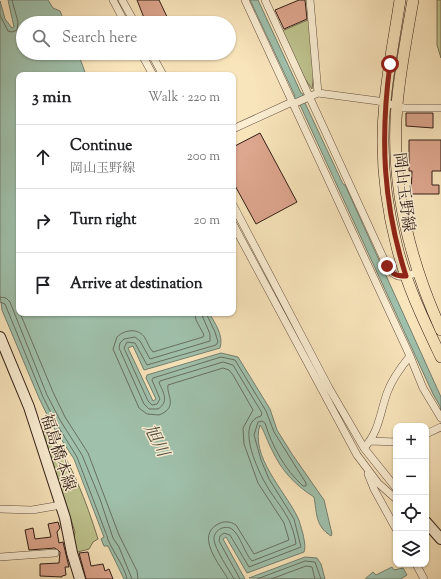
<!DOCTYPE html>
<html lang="en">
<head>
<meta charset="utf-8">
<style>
  :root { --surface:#fff; --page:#f6f6f6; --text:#202124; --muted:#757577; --line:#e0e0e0 }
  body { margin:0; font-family:"Sorts Mill Goudy","Noto Serif JP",serif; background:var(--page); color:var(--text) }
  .controls { position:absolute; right:12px; bottom:12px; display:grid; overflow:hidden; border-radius:8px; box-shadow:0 1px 3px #0004 }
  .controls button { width:36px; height:36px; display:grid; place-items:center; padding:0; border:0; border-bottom:1px solid var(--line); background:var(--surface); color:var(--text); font:20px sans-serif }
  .stop { position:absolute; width:12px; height:12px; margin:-9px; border:3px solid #8f2418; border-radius:50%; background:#fff }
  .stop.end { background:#8f2418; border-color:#fff; box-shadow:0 1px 4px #0008 }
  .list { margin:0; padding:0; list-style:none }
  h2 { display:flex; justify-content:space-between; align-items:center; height:52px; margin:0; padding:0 16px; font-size:17px }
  h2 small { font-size:13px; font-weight:400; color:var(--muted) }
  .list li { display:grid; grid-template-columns:26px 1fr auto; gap:12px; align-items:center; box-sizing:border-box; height:64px; padding:0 16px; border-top:1px solid var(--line) }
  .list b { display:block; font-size:15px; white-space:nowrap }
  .list p { margin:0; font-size:13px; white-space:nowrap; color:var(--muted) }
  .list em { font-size:13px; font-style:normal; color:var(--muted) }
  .icon { flex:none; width:22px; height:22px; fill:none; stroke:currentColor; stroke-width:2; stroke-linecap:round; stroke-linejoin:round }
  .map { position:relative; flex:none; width:441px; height:579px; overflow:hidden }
  .search { position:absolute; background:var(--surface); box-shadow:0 1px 3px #0004; left:16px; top:16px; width:220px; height:44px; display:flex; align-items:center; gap:10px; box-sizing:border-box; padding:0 14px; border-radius:22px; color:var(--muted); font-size:15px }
  .panel { position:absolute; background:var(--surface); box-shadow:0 1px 3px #0004; left:16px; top:72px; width:220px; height:244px; border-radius:8px }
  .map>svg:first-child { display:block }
</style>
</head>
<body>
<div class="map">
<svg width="441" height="579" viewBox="0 0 441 579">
  <rect width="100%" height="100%" fill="#f9e5bc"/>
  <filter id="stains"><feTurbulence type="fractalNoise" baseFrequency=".005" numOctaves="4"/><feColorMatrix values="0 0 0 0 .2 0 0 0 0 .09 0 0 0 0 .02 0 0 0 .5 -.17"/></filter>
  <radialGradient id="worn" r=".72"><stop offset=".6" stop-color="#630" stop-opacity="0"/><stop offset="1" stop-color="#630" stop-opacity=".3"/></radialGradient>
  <!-- green -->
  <path fill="#bfc48f" stroke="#787153" d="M437,0H441V58L437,45Z
    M310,19L314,73L312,89L305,79L282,31Z
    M48,430C72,463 86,501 98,539L93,542L89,549L74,553L72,546L75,532L43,432Z"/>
  <!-- water -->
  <path fill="#9fc0ab" stroke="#737f70" d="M8,0H48L53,8L60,11L65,23H23V53H78L86,75H19V313H209C215,323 224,336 220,348L144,370L133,346L128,348L153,401L156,399L146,378L147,375L221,353L238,357L270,409L277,430L292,454L324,500L332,534L331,536C315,526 317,513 314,497C295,485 281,470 272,450C268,443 264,430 260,425C250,456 284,490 297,516C300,521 301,528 303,534C304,540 306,546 304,552L247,573L226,537L223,539L245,579H124L108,546H104L101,539L104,537L74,459L52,425L39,398L2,310L0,295V1L5,19L12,28L14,27Z
    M250,0H258L301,93L303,94L305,103L343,184L345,185L441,397V411L440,406L433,394L300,105L294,98L295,96Z
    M305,557L317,558L321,564L325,579L249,578Z
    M392,567L394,570L403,568L407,575L401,579H365L373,572L376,575Z"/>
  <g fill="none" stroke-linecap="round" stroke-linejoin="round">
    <!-- shore -->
    <path stroke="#686f61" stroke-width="1" d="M0,15L8,31L12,32L17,30L18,22L12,0
      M0,297L6,298L10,302L47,395L60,420L82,455L100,499L113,538L119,547L132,579
      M0,302L5,304L43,397L56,423L77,457L107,536C108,545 125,566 127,579
      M20,313L53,392L65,417L88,453L119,535L137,571L138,579
      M195,313L196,320L204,335L203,337L153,352C149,348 148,343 145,338C139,328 125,329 117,337L113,349L139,408L147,414L159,415C179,407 166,395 168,385L223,368L229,370L233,375L253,410L243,428L244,444L258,483L284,523L289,540L254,554L236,525C230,521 224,521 218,524C195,536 220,565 228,579
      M201,313L210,334V341L150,359L140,341L135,337L124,339L120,343L119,348L144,404L149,409H158C169,402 164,393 159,383L160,381L223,362L233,365L262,413L261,416C236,422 256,466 264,481C271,495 282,506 289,520C292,527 295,536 296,544L252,561C244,553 241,536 232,529C224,524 213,531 214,540C215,549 229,570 234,579
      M206,313L215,332L218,342L216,345L147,365L135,343L127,342L124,348L148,401L152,405L157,404L160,399L152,380L153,378L221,357L235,360L266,411L274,432L306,483V486H303C285,470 272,446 265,423L262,421L258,422L254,435L261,460L269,479L294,519L301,547L249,567L230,535L224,533L220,536L219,541L240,579
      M257,579L305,561L315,562L321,579
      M271,579L306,566L312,567L315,579"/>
  </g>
  <!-- building -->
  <path fill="#dda68e" stroke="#311e17" d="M137,0H159L170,23H146Z
    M299,0H305L307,19L284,29L275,10Z
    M406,113H433V128L406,126Z
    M260,133L297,202L256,224L233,182V147Z
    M409,140H441V171H432V185H439V194H411L412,171H409Z
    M58,522L60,528L57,532L59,543L63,542L69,567H65L66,575L62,576V577L40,576V564L59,563L60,552L55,548L29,550L25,530L33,528L35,539L51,537L48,524Z
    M88,552L91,566L103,564L105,571L109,569L113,579H86L79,553Z"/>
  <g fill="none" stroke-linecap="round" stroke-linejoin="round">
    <defs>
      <path id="street" d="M113,0L125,23
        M122,0L135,23
        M245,0L410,356L423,388L441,418
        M265,0L387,266C395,280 403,277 417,273
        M310,0L318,93
        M141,53L153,75
        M151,53L163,75
        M293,104L318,93L378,101L404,108H441
        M233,129L292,102
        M233,205L329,388L364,448L396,488
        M233,224L357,455L378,483L396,499
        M426,434L441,427
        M370,441L396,442
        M364,448C379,432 380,413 387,393C392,379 401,367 410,356
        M368,474L374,489L396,529
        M0,509L32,510L61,505
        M0,557L55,553
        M416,564L424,579"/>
      <path id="secondary" d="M0,337L29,407L65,518L72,553L80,579
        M426,522L441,539"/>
      <path id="primary" d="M400,0C395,34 388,68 385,102C380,150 385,201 397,247C407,286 424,321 441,357
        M413,0C407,35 400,70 397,105C390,183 409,259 441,330"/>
    </defs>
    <!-- street casing -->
    <use href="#street" stroke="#635040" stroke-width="8"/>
    <!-- secondary casing -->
    <use href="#secondary" stroke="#311e17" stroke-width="12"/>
    <!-- primary casing -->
    <use href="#primary" stroke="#311e17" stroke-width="12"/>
    <!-- street -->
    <use href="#street" stroke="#fbeed3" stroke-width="7"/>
    <!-- secondary -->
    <use href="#secondary" stroke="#fbeed3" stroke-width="10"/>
    <!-- primary -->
    <use href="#primary" stroke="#f9e5bc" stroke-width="11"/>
  </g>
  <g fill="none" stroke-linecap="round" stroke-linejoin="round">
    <!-- route -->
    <path stroke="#8f2418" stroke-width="5" d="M387,266C392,274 395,276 406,276C383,204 380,139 390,64"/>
  </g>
  <g text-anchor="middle" stroke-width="3" stroke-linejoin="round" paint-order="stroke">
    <!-- street labels -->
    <g font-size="16" fill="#311e17" stroke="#fbeed3">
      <text transform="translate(405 192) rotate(83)" y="6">岡山玉野線</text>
      <text transform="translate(59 452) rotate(72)" y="6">福島橋本線</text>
    </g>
    <!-- water labels -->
    <g font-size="17" font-style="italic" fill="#524f43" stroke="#fbeed3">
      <text transform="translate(157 440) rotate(63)" y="6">旭川</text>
    </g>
  </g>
  <rect width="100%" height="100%" filter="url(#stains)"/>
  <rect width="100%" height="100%" fill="url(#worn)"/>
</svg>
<div class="controls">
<button>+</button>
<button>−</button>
<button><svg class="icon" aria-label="locate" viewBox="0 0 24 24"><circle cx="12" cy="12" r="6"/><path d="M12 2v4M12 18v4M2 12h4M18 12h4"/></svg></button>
<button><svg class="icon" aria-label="layers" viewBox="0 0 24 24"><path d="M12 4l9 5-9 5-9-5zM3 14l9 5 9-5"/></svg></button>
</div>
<div class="stop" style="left:390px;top:64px"></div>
<div class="stop end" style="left:387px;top:266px"></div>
<div class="search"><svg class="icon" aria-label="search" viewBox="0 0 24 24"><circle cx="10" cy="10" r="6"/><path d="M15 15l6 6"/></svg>Search here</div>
<section class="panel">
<h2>3 min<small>Walk · 220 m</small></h2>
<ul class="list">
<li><svg class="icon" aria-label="ahead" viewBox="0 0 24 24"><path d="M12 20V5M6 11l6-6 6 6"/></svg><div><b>Continue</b><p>岡山玉野線</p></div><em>200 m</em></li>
<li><svg class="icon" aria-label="right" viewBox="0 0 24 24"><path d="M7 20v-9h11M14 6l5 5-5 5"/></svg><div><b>Turn right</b></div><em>20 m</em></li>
<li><svg class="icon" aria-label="arrive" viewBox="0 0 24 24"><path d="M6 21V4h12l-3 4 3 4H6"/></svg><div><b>Arrive at destination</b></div></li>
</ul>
</section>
</div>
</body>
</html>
